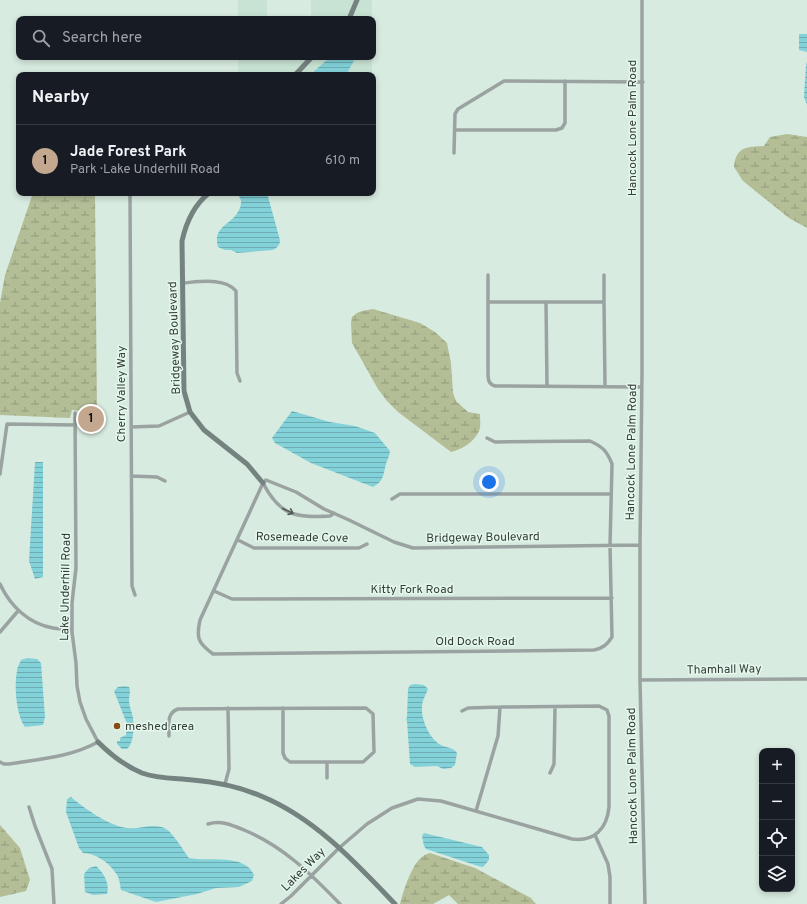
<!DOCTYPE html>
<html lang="en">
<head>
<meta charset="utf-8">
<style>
  :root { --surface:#171b24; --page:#20242c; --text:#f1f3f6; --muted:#9ea1a6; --line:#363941; --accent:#c3a78f }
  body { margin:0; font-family:Overpass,sans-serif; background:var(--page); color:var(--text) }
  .controls { position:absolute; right:12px; bottom:12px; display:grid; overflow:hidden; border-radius:8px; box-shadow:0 2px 6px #0003 }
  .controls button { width:36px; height:36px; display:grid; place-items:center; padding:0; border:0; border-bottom:1px solid var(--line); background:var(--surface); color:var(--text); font:20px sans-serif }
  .you { position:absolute; left:489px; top:482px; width:14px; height:14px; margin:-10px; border:3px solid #fff; border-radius:50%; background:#1a73e8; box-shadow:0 0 0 6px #1a73e833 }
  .badge { display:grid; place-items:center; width:26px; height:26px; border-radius:50%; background:var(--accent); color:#111; font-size:13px; font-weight:700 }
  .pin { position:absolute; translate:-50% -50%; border:2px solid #fff; box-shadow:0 1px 4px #0006 }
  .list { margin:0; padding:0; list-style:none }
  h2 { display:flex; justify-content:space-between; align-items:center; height:52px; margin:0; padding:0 16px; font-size:17px }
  h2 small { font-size:13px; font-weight:400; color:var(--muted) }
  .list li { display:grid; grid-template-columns:26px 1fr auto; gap:12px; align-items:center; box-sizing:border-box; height:72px; padding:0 16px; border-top:1px solid var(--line) }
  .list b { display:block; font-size:15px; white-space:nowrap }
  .list p { margin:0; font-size:13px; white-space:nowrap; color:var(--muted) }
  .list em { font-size:13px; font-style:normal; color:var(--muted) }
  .icon { flex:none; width:22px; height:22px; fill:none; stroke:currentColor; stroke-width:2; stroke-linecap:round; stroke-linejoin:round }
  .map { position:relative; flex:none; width:807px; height:904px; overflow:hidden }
  .search { position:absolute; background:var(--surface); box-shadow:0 2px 6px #0003; left:16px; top:16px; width:360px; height:44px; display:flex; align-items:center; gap:10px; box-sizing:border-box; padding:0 14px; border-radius:8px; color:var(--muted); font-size:15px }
  .panel { position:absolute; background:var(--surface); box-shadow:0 2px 6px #0003; left:16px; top:72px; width:360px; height:124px; border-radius:8px }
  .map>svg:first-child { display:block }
</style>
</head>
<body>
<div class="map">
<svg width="807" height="904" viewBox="0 0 807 904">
  <defs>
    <pattern id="forest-crowns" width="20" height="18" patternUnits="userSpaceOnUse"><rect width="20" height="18" fill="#b3bd96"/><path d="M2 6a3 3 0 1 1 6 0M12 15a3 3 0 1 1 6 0" fill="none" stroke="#929b7b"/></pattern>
    <pattern id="wetland-marsh" width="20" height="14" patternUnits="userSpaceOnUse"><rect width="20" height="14" fill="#b3bd96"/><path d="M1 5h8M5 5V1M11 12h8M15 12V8" fill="none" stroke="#929b7b"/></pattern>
    <pattern id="water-rules" width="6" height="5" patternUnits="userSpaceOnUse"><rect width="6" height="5" fill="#83d2d9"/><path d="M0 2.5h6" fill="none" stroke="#6cacb1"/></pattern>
  </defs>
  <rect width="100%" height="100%" fill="#d8ebe0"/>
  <!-- built -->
  <path fill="#c8e3d4" d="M238,0H267V19H238Z
    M311,0H372V19H311Z
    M238,57H372V75H238Z"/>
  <!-- forest -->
  <path fill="url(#forest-crowns)" d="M83,414L99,417V430L87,429V423L83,422Z"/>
  <!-- wetland -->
  <path fill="url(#wetland-marsh)" d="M787,134L807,137V228L789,218L743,181L734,167C736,146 747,147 764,146L770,137Z
    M33,193H95L97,413L72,410L70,418L0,415V303L5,275Z
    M373,309L420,323L435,332L447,343L451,363L453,393L456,401L468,412L480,414C480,419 481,427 479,431C474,442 463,449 451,452L398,412L387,401L378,389L352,343L351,323L352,317L357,313L362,311Z
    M0,825L20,848L30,880L26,891L0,897Z
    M430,853L475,868L531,898L536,904H458L449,895L433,904H400C404,890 413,856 430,853Z"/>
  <!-- water -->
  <path fill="url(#water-rules)" d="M799,34H807V52L799,50Z
    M330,57H356L346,75H310Z
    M807,62V105L804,97L806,65Z
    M237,193H267L280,240C280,245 278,247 273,250L237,253L231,250H225L218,247C212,226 232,225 239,210C241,207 241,203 241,200Z
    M292,411L330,422L355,426L375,433L390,451C389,458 387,460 386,464C383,475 384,481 373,487L311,463L275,443L272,438Z
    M35,462H43V577L35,579L29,561Z
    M27,658L37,659L41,663L45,717L43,725L25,727C16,715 14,686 17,671C17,667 20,663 21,660Z
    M415,684L424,685L428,689C426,695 422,700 422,707C421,719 429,739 441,745C447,748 453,747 457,753L455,765L451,768L443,769L437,766L415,767L410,764L407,721L406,720L407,717L408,689L410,685Z
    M125,686L129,687C131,692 129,695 129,700C129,706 132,712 133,718C134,727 134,743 127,749H122L117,744V741H120V738L126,735L127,724L114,691L118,687Z
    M71,797C84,808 109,826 127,828C139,830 154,822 166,829C173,833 183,850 189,858C208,862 245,853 254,875L252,881L239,887L216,888L197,894L156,902L121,890C120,884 119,876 115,872C108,862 95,853 83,853L79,848L66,812L67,799Z
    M424,833L482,847L489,855V860L483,867L478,866L426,849L424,846L422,836Z
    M96,866C104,873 110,884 107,894L93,895L85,892L84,874L89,868Z"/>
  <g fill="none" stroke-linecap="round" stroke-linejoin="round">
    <!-- street -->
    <path stroke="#9aa3a1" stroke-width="3.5" d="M642,0V373L640,545V680L645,904
      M455,130H556L562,128L565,123V81
      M454,153L455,114L458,109L504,81L643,82
      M130,193L132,586L135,595
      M488,275V372C488,379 488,384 495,386L642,387
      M604,275V302
      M182,283C198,282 225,277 236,291L237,373L240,381
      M488,302H604L605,386
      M546,302L547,386
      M131,427L159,426L190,412
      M0,474L7,424L75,425
      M131,476L157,477L165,481
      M263,483L200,620C196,638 198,643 213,654L594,650C603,648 607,645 612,637L610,546L612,464C607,451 603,447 590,441L495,442L487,438
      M263,483L266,480L296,492L324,509L349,520L394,542L413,548L640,545
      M263,483C280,516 296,518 330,516L334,513
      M392,499L400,494H611
      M238,540L254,548H359L367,544
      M0,584C10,606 29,624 53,628C59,629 66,629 72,629
      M214,591L232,599L612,598
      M0,632L18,611
      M640,680L807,679
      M169,736C169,726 166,713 178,709L366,708L373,714L374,752L363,762H290L285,758L283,753V708
      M0,762L4,764H9C40,759 71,757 98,742L86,719L80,702L77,686L76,663L72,632V603L76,568L75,413
      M327,762V778
      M550,773L554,764L555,707
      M225,784L229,769L228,708
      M29,807L35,826L52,869L54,904
      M476,811L498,736L500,707
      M208,824C221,820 232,825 244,830C283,846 311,874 340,904
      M595,835L608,864L610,877V904
      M281,904L291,896L339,848L367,824L392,808L418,799L441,801L572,839C595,842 607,828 609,807V716L607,710L599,706L500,707L468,708L462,711"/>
    <!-- secondary -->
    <path stroke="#758380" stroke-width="5" d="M349,19L357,0
      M295,75L312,57
      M209,193C194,205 186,223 182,241L184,391L190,412L204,430L247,464L263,483
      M98,742C111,755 125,766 142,773C159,779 176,778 193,780C217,782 240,787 261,796C315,818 356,863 395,904"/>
  </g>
  <!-- one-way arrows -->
  <defs><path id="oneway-shaft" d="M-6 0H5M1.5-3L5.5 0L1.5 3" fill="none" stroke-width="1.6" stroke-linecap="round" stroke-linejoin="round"/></defs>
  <use stroke="#535c58" href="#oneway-shaft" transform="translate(288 511) rotate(25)"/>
  <!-- markers -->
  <circle fill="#8a4b11" stroke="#e5f8ed" stroke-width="1.5" cx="117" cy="726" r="4"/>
  <g text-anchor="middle" stroke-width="3" stroke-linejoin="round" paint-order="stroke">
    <!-- street labels -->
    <g font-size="12" fill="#353d39" stroke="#e5f8ed">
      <text transform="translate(632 128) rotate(-90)" y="4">Hancock Lone Palm Road</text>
      <text transform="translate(174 338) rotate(-92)" y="4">Bridgeway Boulevard</text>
      <text transform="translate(121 394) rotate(-90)" y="4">Cherry Valley Way</text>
      <text transform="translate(631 452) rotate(-89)" y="4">Hancock Lone Palm Road</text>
      <text transform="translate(302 537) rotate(1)" y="4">Rosemeade Cove</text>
      <text transform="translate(483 537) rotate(-1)" y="4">Bridgeway Boulevard</text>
      <text transform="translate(65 587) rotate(-89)" y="4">Lake Underhill Road</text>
      <text x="412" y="593">Kitty Fork Road</text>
      <text x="475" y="645">Old Dock Road</text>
      <text transform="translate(724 669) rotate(-1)" y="4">Thamhall Way</text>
      <text transform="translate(632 776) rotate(-91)" y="4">Hancock Lone Palm Road</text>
      <text transform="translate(303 869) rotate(-45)" y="4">Lakes Way</text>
    </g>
    <!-- poi labels -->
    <g font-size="12" fill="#353d39" stroke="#e5f8ed" text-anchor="start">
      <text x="125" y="730">meshed area</text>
    </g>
  </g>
</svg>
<div class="controls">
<button>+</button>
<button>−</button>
<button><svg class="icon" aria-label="locate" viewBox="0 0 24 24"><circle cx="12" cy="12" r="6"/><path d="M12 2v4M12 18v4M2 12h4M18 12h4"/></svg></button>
<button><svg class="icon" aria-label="layers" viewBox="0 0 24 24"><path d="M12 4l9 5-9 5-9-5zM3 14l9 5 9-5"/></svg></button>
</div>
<div class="you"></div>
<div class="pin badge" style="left:91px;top:419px">1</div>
<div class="search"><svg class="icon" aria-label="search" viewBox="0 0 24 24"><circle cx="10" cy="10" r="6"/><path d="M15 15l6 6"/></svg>Search here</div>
<section class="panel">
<h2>Nearby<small></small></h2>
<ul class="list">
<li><span class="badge">1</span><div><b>Jade Forest Park</b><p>Park · Lake Underhill Road</p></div><em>610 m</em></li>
</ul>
</section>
</div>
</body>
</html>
